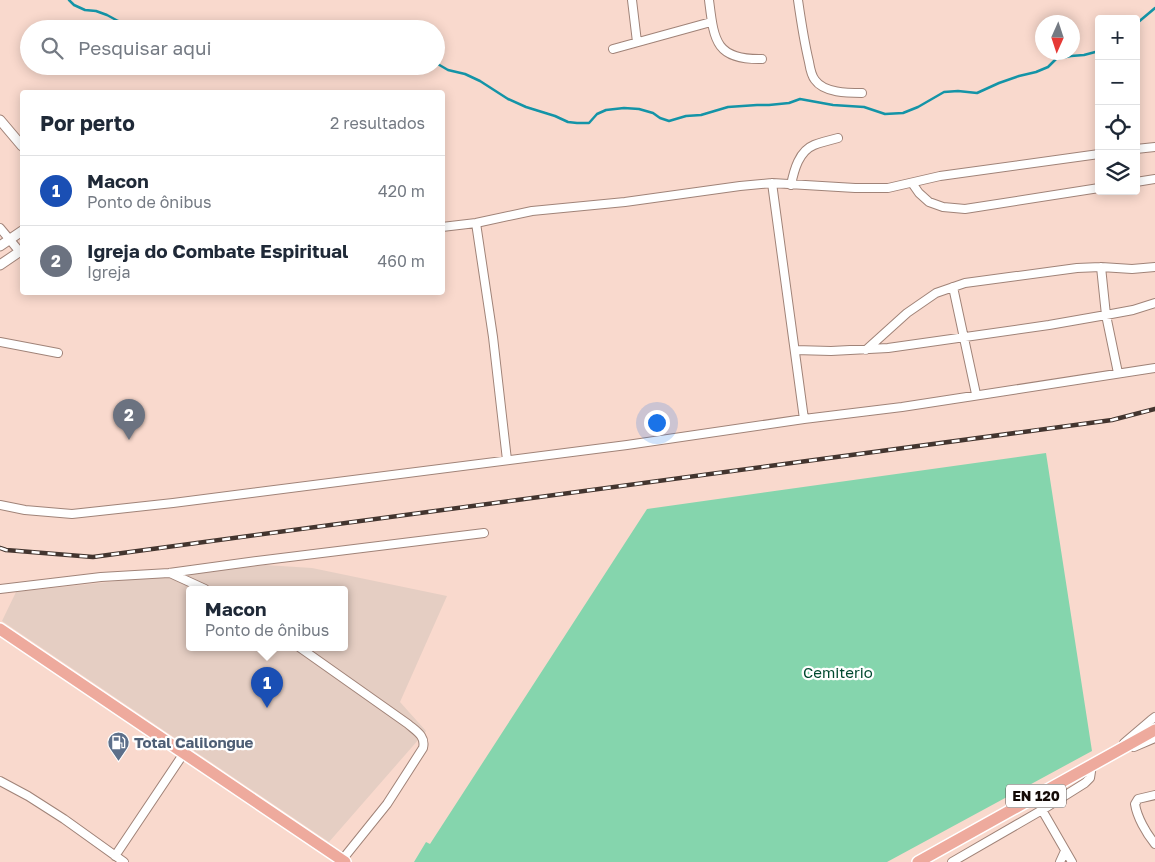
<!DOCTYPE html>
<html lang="pt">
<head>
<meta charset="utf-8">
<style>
  :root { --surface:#fff; --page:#f6f6f7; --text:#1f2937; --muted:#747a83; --line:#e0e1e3; --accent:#2563eb }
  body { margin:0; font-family:"Golos Text",sans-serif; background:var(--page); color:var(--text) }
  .controls { position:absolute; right:15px; top:15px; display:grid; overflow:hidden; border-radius:5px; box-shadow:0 2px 12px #0003 }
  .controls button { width:45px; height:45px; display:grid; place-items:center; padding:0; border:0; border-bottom:1px solid var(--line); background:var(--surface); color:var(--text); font:25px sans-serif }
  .compass { position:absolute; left:1035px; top:15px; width:45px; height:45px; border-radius:50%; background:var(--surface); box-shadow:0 2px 12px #0003; rotate:183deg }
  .you { position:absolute; left:656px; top:422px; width:18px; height:18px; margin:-12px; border:4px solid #fff; border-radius:50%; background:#1a73e8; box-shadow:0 0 0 8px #1a73e833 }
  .badge { display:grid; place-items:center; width:32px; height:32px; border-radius:50%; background:var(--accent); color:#fff; font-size:16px; font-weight:700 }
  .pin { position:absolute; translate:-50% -41px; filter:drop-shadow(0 1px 2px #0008) }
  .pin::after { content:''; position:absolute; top:26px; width:18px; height:15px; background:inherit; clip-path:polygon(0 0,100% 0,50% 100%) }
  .popup { position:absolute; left:186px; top:586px; width:162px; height:65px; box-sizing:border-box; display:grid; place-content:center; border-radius:5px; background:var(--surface); filter:drop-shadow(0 1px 4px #0005); font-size:16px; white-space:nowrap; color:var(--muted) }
  .popup b { font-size:19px; color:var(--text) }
  .popup::after { content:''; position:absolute; left:50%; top:100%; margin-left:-10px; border:10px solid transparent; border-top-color:var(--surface) }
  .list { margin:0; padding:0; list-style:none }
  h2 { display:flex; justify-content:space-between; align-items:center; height:65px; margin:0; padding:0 20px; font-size:21px }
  h2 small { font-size:16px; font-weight:400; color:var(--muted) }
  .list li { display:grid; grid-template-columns:32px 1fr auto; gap:15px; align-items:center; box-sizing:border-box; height:70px; padding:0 20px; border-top:1px solid var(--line) }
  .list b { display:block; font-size:19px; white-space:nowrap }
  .list p { margin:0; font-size:16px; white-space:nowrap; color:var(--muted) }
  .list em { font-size:16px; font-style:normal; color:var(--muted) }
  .icon { flex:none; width:28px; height:28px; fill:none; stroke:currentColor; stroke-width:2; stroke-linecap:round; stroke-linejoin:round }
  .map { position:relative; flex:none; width:1155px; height:862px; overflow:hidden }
  .search { position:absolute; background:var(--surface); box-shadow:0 2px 12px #0003; left:20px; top:20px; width:425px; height:55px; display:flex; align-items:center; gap:12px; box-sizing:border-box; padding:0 18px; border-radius:28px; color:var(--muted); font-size:19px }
  .panel { position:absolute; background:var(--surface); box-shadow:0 2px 12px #0003; left:20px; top:90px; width:425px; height:205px; border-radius:5px }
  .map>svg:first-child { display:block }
</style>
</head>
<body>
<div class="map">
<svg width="1155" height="862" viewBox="0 0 1155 862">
  <rect width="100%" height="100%" fill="#f9d9cd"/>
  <!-- industrial -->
  <path fill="#e5cec3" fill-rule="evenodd" d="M265,565L312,568L447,596L400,702L426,731L329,842L2,621L16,592ZM190,589H344V647H190Z"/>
  <!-- green -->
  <path fill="#85d5ad" d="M1046,453L1092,751L887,862H414L426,842L430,844L647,509Z"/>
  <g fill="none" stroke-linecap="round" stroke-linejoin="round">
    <!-- stream -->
    <path stroke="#1494a7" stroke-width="2.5" d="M69,0L74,5L85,10L96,11L107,15L118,21L137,27L152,29
      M1136,24L1155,8
      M436,63L448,70L465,74L480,81L508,99L526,107L555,116L568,122L577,123H589L597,114L606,110L624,108L639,109L653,113L660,118L669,121L686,116L701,115L728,107L757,105H769L789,103L800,99L833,105L864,107L885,114L903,113L918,107L944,92L958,91L977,93L999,83L1019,76L1036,72L1048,67L1056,59L1071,56L1084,55L1099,51"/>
    <defs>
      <path id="minor" d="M632,0L637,42
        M709,0C714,40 715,60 762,59
        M798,0C801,21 804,41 809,62C810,68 811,75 815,80C824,93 848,93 862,93
        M613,49L711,22
        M1136,149L1155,147
        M1136,182L1155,179
        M772,183L804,419
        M912,183L919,193L929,202L943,207L965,209L1099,188
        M791,185C794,170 799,151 814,145C822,142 830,140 838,138
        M476,223L493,337L507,460
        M442,227L476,223L532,211L625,202L740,186L772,183L855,188H888L940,176L1099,154
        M0,228L20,252
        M1101,267L1106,315L1118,373
        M953,287L976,394
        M0,342L58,353
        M795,350L831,351L888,348L1049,325L1106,315L1133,310L1155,303
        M866,350L907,313L936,293L965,283L1077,268L1101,267L1132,269L1155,267
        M0,505L25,510L72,514L173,503L627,445L804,419L902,407L1155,368
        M170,573L205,589
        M0,589L101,577L169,573L257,561L484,533
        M299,647L408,724C416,731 426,736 423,748L387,804L342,860
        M1124,743L1151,720L1155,717
        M1134,747L1155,738
        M0,781L28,796L64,819L124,862
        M1155,795L1138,799L1135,804C1137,817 1146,833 1155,844
        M115,856L184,753
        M952,862L1042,810
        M1060,862L1065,851
        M1072,862L1042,810L1085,783L1090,778L1092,765"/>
      <path id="tertiary" d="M0,120L22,146
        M0,246L22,231
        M0,265L22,250"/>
      <path id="primary" d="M0,629L345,862
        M918,862L1155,730"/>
    </defs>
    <!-- minor casing -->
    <use href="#minor" stroke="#a08378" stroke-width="10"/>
    <!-- tertiary casing -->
    <use href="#tertiary" stroke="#a08378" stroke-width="11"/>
    <!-- primary casing -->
    <use href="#primary" stroke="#fff" stroke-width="14"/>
    <!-- minor -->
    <use href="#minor" stroke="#fff" stroke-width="8"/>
    <!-- tertiary -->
    <use href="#tertiary" stroke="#fff" stroke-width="9"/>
    <!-- primary -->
    <use href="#primary" stroke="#eeaa9d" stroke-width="11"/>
    <defs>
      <path id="rail" d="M0,548L6,550L93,557L1112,420L1155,409"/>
    </defs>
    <!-- rail casing -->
    <use href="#rail" stroke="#43352f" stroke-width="4.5"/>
    <!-- rail -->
    <use href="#rail" stroke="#fff" stroke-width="2.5" stroke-dasharray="8" stroke-linecap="butt"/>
  </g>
  <!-- icons -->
  <defs>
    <symbol id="fuel-pin" viewBox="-11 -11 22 30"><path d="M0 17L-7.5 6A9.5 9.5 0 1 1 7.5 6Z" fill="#5c6f8a" stroke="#fff"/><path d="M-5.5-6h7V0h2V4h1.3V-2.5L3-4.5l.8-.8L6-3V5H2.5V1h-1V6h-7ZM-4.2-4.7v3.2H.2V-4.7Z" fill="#fff"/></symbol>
  </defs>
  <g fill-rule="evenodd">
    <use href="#fuel-pin" x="106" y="730" width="25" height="34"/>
  </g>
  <g text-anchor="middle" stroke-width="4.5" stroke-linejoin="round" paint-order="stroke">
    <!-- shield labels -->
    <rect fill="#fff" stroke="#5b5451" stroke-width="1" x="1006" y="784.5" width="60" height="23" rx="4"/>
    <g font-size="14" font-weight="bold" fill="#150b07">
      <text x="1036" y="801">EN 120</text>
    </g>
    <!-- park labels -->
    <g font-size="15" fill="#00492f" stroke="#fff">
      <text x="838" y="678">Cemiterio</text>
    </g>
    <!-- service labels -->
    <g font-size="15" font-weight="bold" fill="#4e5e75" stroke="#fff" text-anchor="start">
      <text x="134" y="748">Total Calilongue</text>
    </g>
  </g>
</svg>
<div class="controls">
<button>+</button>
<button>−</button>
<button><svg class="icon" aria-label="locate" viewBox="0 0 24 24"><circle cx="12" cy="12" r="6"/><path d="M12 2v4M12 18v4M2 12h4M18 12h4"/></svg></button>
<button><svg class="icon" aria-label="layers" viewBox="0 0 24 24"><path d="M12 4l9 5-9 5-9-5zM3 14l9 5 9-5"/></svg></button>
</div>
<svg class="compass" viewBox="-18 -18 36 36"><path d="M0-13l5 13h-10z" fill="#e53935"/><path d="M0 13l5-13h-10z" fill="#747a83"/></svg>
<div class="you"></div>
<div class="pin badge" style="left:267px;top:708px;background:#1a4fb4">1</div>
<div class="popup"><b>Macon</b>Ponto de ônibus</div>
<div class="pin badge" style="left:129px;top:440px;background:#6b7280">2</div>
<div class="search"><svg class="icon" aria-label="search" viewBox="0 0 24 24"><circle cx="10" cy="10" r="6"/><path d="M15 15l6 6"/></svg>Pesquisar aqui</div>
<section class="panel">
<h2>Por perto<small>2 resultados</small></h2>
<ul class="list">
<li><span class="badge" style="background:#1a4fb4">1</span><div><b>Macon</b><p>Ponto de ônibus</p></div><em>420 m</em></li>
<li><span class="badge" style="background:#6b7280">2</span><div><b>Igreja do Combate Espiritual</b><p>Igreja</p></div><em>460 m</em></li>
</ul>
</section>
</div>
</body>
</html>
